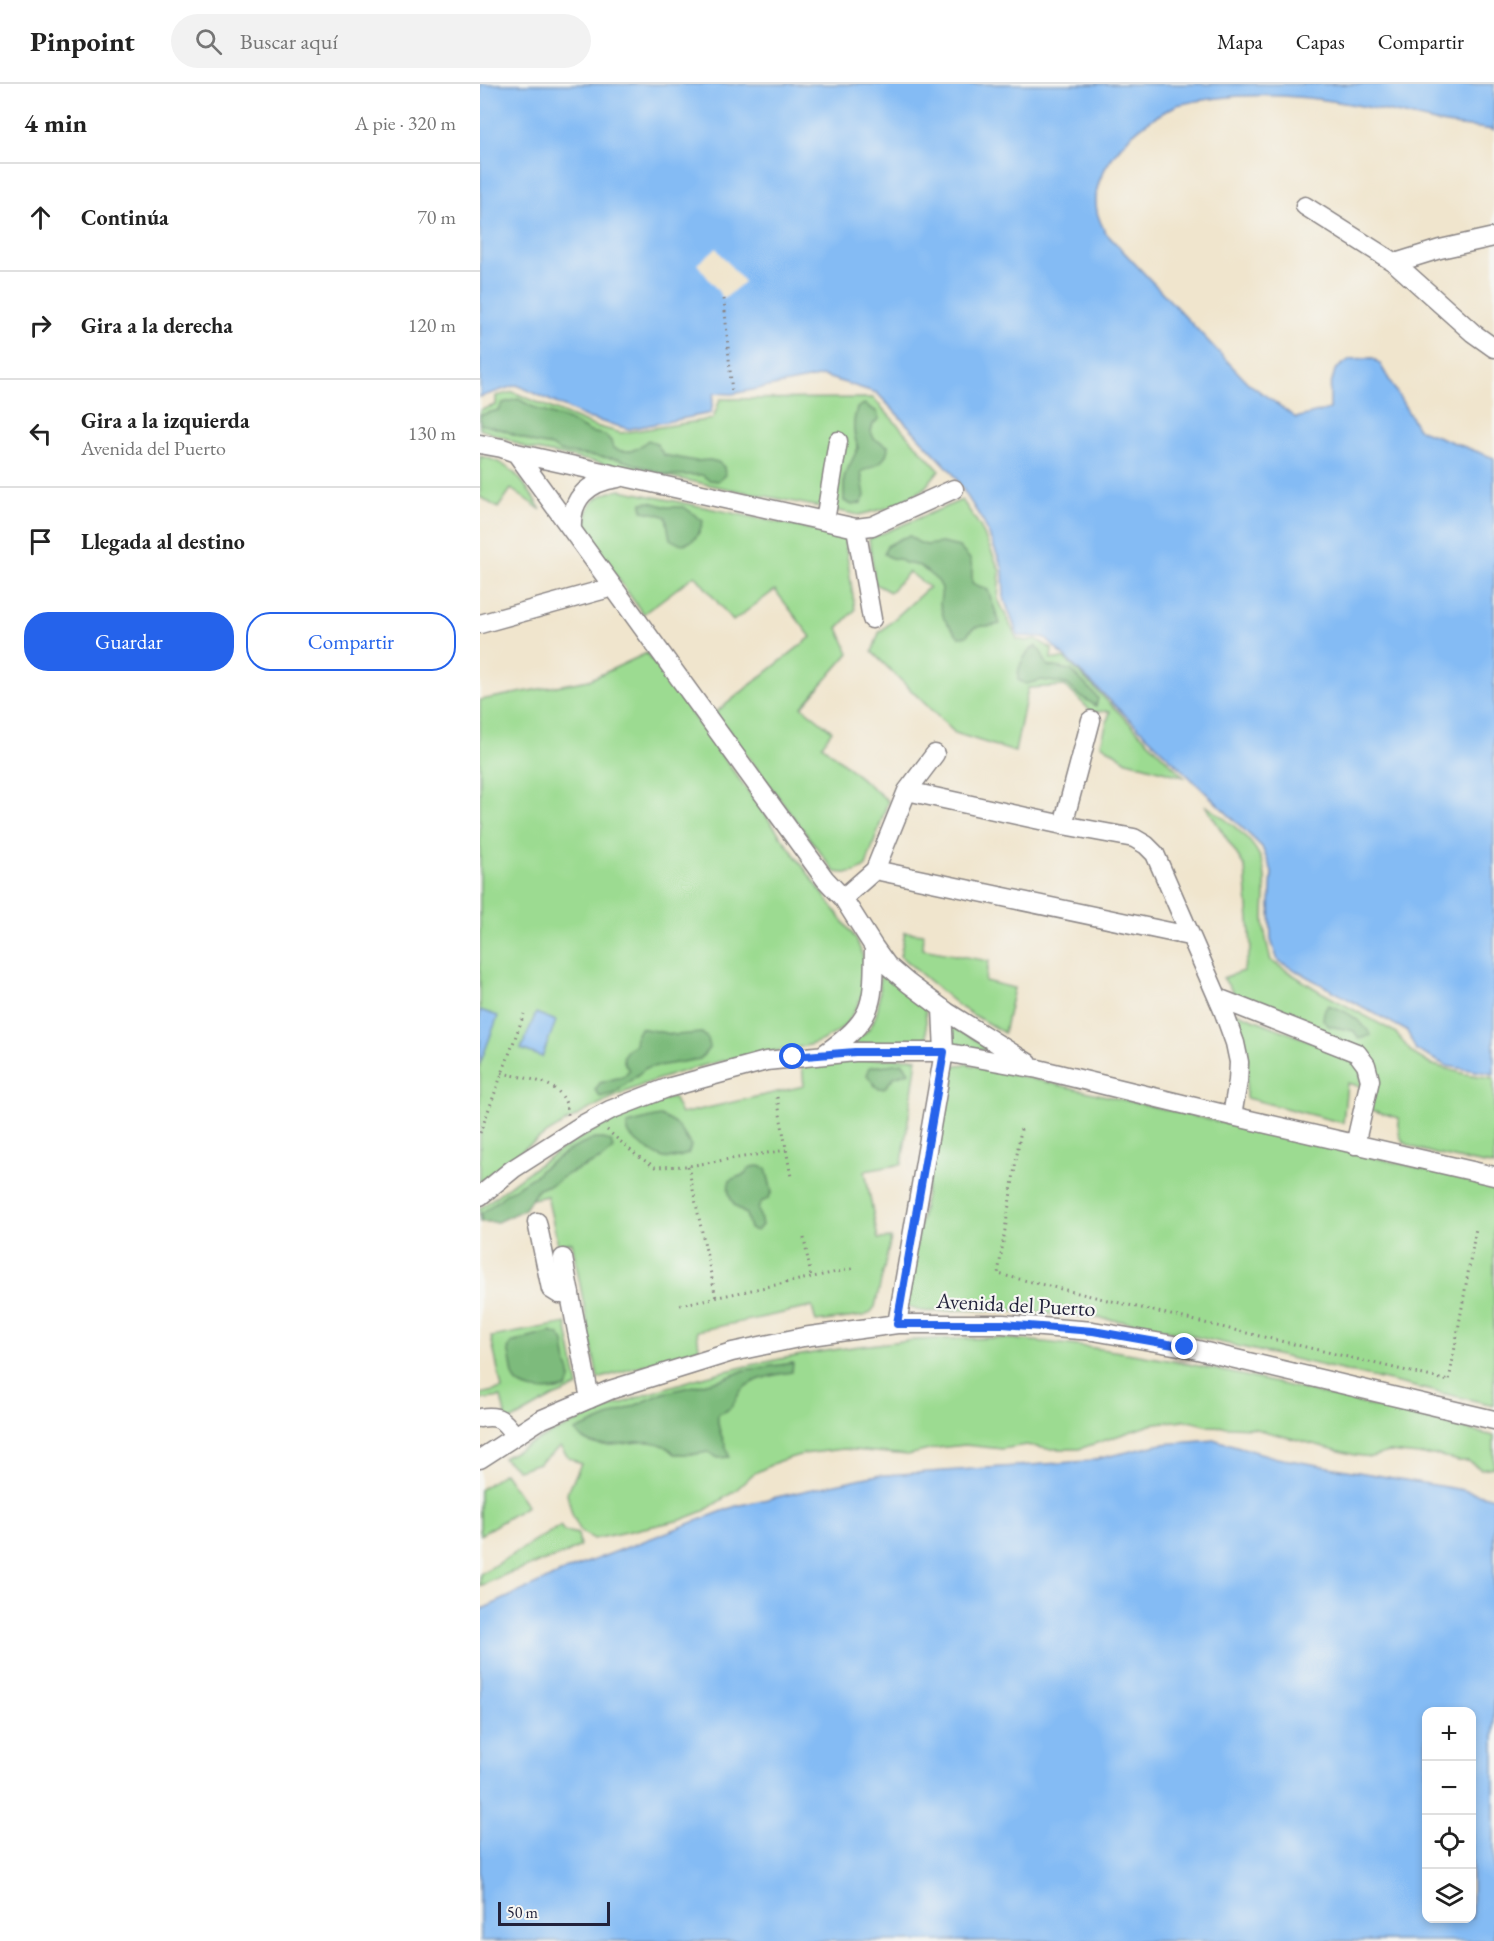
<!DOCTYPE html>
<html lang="es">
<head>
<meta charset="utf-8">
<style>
  :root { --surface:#fff; --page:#f2f2f2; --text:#222; --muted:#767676; --line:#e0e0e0; --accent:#2563eb }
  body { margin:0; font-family:"EB Garamond",serif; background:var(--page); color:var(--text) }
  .controls { position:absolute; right:18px; bottom:18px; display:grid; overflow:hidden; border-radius:12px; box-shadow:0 3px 9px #0003 }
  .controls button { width:54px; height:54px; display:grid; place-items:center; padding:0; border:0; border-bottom:2px solid var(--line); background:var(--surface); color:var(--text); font:30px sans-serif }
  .scale { position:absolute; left:18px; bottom:15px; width:112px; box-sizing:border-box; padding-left:6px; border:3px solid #22223b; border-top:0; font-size:16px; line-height:21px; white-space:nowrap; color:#22223b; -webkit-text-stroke:4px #f6f6f2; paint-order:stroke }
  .stop { position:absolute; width:18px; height:18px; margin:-14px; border:4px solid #2563eb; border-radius:50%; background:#fff }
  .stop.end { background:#2563eb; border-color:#fff; box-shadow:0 2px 6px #0008 }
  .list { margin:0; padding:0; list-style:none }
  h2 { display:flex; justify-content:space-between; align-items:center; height:78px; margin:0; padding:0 24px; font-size:26px }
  h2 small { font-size:20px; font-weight:400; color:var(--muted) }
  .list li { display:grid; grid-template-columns:39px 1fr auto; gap:18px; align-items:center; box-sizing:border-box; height:108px; padding:0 24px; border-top:2px solid var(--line) }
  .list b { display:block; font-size:22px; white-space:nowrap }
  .list p { margin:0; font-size:20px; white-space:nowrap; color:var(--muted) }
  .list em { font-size:20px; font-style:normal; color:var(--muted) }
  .actions { display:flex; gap:12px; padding:18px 24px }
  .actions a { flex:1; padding:14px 0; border:2px solid var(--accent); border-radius:24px; text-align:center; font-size:21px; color:var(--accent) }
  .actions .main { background:var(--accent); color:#fff }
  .icon { flex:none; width:33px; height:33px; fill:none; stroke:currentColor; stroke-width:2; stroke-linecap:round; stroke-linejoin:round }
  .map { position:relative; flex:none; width:1014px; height:1857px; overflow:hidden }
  header { display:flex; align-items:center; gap:36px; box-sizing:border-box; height:84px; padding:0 30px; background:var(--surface); border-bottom:2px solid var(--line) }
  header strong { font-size:28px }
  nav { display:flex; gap:33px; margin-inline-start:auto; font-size:21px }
  .search { width:420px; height:54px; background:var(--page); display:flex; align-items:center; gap:15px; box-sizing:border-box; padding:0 21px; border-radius:33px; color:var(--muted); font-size:22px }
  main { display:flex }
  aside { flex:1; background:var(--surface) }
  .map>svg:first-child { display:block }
</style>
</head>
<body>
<header>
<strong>Pinpoint</strong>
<div class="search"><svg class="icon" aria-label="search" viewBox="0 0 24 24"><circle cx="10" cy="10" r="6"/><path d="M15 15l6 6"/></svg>Buscar aquí</div>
<nav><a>Mapa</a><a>Capas</a><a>Compartir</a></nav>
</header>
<main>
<aside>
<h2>4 min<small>A pie · 320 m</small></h2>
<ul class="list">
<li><svg class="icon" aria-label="ahead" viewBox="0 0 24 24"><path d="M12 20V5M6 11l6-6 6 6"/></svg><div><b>Continúa</b></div><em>70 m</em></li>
<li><svg class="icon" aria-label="right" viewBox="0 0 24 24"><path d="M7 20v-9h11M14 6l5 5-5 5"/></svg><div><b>Gira a la derecha</b></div><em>120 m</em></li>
<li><svg class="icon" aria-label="left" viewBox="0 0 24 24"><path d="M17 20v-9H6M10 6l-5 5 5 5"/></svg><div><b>Gira a la izquierda</b><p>Avenida del Puerto</p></div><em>130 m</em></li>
<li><svg class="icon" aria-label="arrive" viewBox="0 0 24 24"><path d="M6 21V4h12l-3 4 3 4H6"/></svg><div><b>Llegada al destino</b></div></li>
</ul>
<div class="actions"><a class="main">Guardar</a><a>Compartir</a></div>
</aside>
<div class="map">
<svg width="1014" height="1857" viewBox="0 0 1014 1857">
  <rect width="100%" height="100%" fill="#f6f6f2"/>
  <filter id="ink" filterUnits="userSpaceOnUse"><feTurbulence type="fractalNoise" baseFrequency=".0167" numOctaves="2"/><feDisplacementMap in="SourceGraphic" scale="12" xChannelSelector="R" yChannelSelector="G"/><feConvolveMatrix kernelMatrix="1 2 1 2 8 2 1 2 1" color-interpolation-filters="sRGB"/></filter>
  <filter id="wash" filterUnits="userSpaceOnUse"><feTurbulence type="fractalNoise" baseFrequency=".008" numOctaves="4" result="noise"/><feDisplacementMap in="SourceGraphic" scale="24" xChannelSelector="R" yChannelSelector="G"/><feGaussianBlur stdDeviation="1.35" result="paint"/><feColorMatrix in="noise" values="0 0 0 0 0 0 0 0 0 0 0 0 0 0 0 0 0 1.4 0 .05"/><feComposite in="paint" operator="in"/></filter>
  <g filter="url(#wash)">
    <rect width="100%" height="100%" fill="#f0e5cd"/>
    <!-- green -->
    <path fill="#9cdb91" stroke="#5f7e66" stroke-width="1.5" d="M33,308L111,341L141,349L233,335L240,315L393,314L459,386L443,406L411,423L379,431L46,364L28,355L0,345V326L16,321V312Z
      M0,372C33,379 44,398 61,426L31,405L18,424L0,413Z
      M141,406L364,452L375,526L358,544L369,569L322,623L352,647L342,661L408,717L386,782C376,790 367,790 355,788L235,629L331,553L295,506L253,537L215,491L163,530L108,452C102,423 112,410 141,406Z
      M482,416L500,442L520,487L518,515L537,555L546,557L556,555L572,565L571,575H585L704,693L647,677L621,660L630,627L612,628L585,602L548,604L535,668L475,649L392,568L399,549L449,503L429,488L410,508L395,500L389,455Z
      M167,569L376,855C388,882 391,898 376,924C373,929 370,936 366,940C341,967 298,965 264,972C235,978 205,986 176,996C118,1016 46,1058 0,1099V616L109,596Z
      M725,721C743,733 769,751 779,771C790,792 783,818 784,840C785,853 788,865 791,877L839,907L915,948L932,969L950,980L985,990L1014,994V1082C997,1078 932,1068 923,1057C917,1050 919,1042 919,1034L891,1026L884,968L755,911L743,894L763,887L771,864L765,783Z
      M425,848L443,850L442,865L509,877L505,897L534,904L524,949L480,923L420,872Z
      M400,891H410L445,919L447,957L366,961C371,958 378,955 383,951C400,937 400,911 400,891Z
      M755,928L874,974L880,986L882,1003L867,999L863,1039L766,1014C765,1004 768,995 768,985C768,965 762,947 755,928Z
      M464,939L488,951L514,967L465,961Z
      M437,974L422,1080L385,1087L398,1155L411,1154L395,1223L390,1229L384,1232L336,1238L332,1223L217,1247L219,1264L118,1295L92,1158L78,1161L67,1112L29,1120L0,1138V1125C58,1078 120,1035 193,1013L201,1030L324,1002L322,981L365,976Z
      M487,980L1014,1101V1321L656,1239C597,1231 538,1226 479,1226C462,1226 439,1232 425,1220L470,984L477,981Z
      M86,1239L98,1303L73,1313L27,1339L21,1313L0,1316V1310L22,1305L11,1253Z
      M515,1254C684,1264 849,1313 1014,1352V1383L1001,1385L988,1377H978L958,1371H939L909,1368L891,1373L875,1371L772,1344L729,1342L705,1336L676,1339L599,1365H568L546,1361L522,1365L485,1361L457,1364L428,1371L363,1365L323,1370L299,1377L273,1390L255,1407L224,1427L201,1436L114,1455L101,1448L92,1430L87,1409L101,1380L88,1373L80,1363L59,1379L38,1386L23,1374C44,1362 66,1352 88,1342C191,1294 301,1270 414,1258C447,1254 481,1255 515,1254Z
      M24,1389L47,1422L0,1451V1406Z
      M80,1442L84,1447L98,1450L100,1462L85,1470L29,1489L0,1502V1490Z"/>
    <!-- forest -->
    <path fill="#7dbb7b" stroke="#506e5b" stroke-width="1.5" d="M38,315L59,326L89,336L110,348L125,351L131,357L133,364C148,371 157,366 168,356L176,359L184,371L215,377L230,376L238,378L244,383L245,391L238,397L229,396L222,391H188L138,375L87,369L79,367L72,362L55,359L23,346L0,340V331L19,326L23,319Z
      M384,320L397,328L399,335L393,340L391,347L394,355L408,362C407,380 394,381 381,388L385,412L381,419L372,421L364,417V393L378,364C373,349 372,340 377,324Z
      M170,418L187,423H204L223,437C219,454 208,467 190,455L186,433L178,430L162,427V419Z
      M430,452L438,458L446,461L462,459L479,463L490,475L492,483V499L508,506L520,540C506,545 494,537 487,552L479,553L464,535L460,520L462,504L458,497L440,482L425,479L419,475L411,474L404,470L407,462L422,454Z
      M556,562C563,568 563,575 568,582L591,586L618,614L616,622L600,612L587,600L562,596L546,600L538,596C537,583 545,568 556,562Z
      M848,921C865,926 881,936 891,951L879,955L874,947L849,942L843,936L844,928Z
      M160,944L196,951L222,949L228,955L230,963L220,975L166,984L135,1009L120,1013L115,1006L120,999L144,992L149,986C139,974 143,968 155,960L156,952Z
      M423,979L429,988L414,993L404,1005L396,1003L387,991L390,983Z
      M180,1032C199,1039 201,1046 211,1062L208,1070C201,1072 192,1076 184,1074C178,1073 151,1055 149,1050C147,1046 147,1044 147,1040Z
      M114,1055H123L131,1057L133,1065L121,1075L86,1091L73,1100L58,1105L45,1125L17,1138H1V1130L27,1109L56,1091L61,1085L90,1066Z
      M279,1082L286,1084L292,1108L288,1115L281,1118L278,1125L282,1141L277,1147L270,1145L266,1130C253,1123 245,1110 250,1096L265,1090L271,1083Z
      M71,1248L79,1251L84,1258L87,1281L90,1288V1296L87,1304C73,1308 38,1310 33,1291C31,1282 31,1275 28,1266L31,1259Z
      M313,1279L312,1288C297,1290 270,1295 260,1308C252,1321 254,1325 238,1330C236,1347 246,1357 249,1373L238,1374L228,1368L218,1370H195C167,1339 120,1381 95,1347L184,1309L243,1295L265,1286Z"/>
    <!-- water -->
    <path fill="#84bbf4" stroke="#536e98" stroke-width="1.5" fill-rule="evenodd" d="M0,0H1014V46C995,43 974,42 955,38C868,17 784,0 697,21C676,32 657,43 642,61C626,80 612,101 617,127C618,134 622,141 625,148L767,298L816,334L850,325V305L855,286L870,275L893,274L900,280L938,345L1014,374V990L967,982L936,966L927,947L798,877L791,856L790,820L792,788L782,763L564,553L538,552L524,514L523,485L504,439L472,388L397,309L343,292L252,310L234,309L231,329L149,345L108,334L37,301L0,313Z
      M0,926L18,932L0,980Z
      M56,929L76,937L62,973L41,965Z
      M736,1356L797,1374L983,1406L1014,1414V1857H0V1526L85,1487L256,1422L392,1392L608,1377L682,1360ZM946,1628H992V1834H946Z"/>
    <!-- pier -->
    <path fill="#f0e5cd" d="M236,164L264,198L244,215L217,180Z"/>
  </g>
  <g filter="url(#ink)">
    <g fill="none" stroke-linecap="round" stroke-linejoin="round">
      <defs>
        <path id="minor" d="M825,122L915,179L993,249L1014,264
          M915,179L960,165L1014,153
          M0,360L22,364L36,369L345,795L363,814L394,863L407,881L428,899L467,928L548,979
          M36,369L376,444L392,442L474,405
          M345,437L358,357
          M376,444L392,535
          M92,446C90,414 108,398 138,394
          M0,540L133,503
          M427,707L583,741L654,754L666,761L675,770L743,926L755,959L759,978L758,997L752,1032
          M583,741L611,636
          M395,786L427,707L455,670
          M363,814L395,786L709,852
          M738,914L877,969L886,981L890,996L875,1061
          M344,970C395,934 393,922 394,863
          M0,1112L33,1085L102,1041L130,1026L187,1004L286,977L375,968H464L558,985L752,1032L1014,1092
          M57,1138L71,1205L79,1210L90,1209
          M83,1174L110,1315
          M417,1240L464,968L462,924
          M0,1334C20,1330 24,1337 35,1352
          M0,1375L60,1336L130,1306L252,1268L323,1253L417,1240H523L613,1247L705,1263L1014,1336"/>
      </defs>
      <!-- minor casing -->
      <use href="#minor" stroke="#898484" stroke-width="21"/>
      <!-- path -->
      <path stroke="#898484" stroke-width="3" stroke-dasharray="1.5 4.5" stroke-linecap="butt" d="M244,215L252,310
        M22,989C50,996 88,996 88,1033
        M297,1013L311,1093
        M541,1045L518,1190L969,1297L996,1144
        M127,1046L156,1071L175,1083L208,1082L306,1066
        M0,1049L44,930
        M208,1082L236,1214
        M324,1154L331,1193
        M200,1221L376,1184"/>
      <!-- minor -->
      <use href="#minor" stroke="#fff" stroke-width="18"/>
    </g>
  </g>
  <g fill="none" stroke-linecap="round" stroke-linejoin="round" filter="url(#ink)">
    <!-- route -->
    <path stroke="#2563eb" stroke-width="8" d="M313,973L375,968H464L417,1240H523L613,1247L705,1263"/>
  </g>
  <g text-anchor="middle" stroke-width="4.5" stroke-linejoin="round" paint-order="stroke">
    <!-- street labels -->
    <g font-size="22" fill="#22223b" stroke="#f6f6f2">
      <text transform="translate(536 1220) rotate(3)" y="8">Avenida del Puerto</text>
    </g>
  </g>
</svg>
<div class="controls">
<button>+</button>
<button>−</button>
<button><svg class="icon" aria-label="locate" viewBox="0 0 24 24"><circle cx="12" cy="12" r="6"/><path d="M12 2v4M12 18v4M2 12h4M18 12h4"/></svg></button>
<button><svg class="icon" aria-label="layers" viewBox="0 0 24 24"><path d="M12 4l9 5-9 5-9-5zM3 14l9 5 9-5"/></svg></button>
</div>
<div class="scale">50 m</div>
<div class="stop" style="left:313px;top:973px"></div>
<div class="stop end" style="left:705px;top:1263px"></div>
</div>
</main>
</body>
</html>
